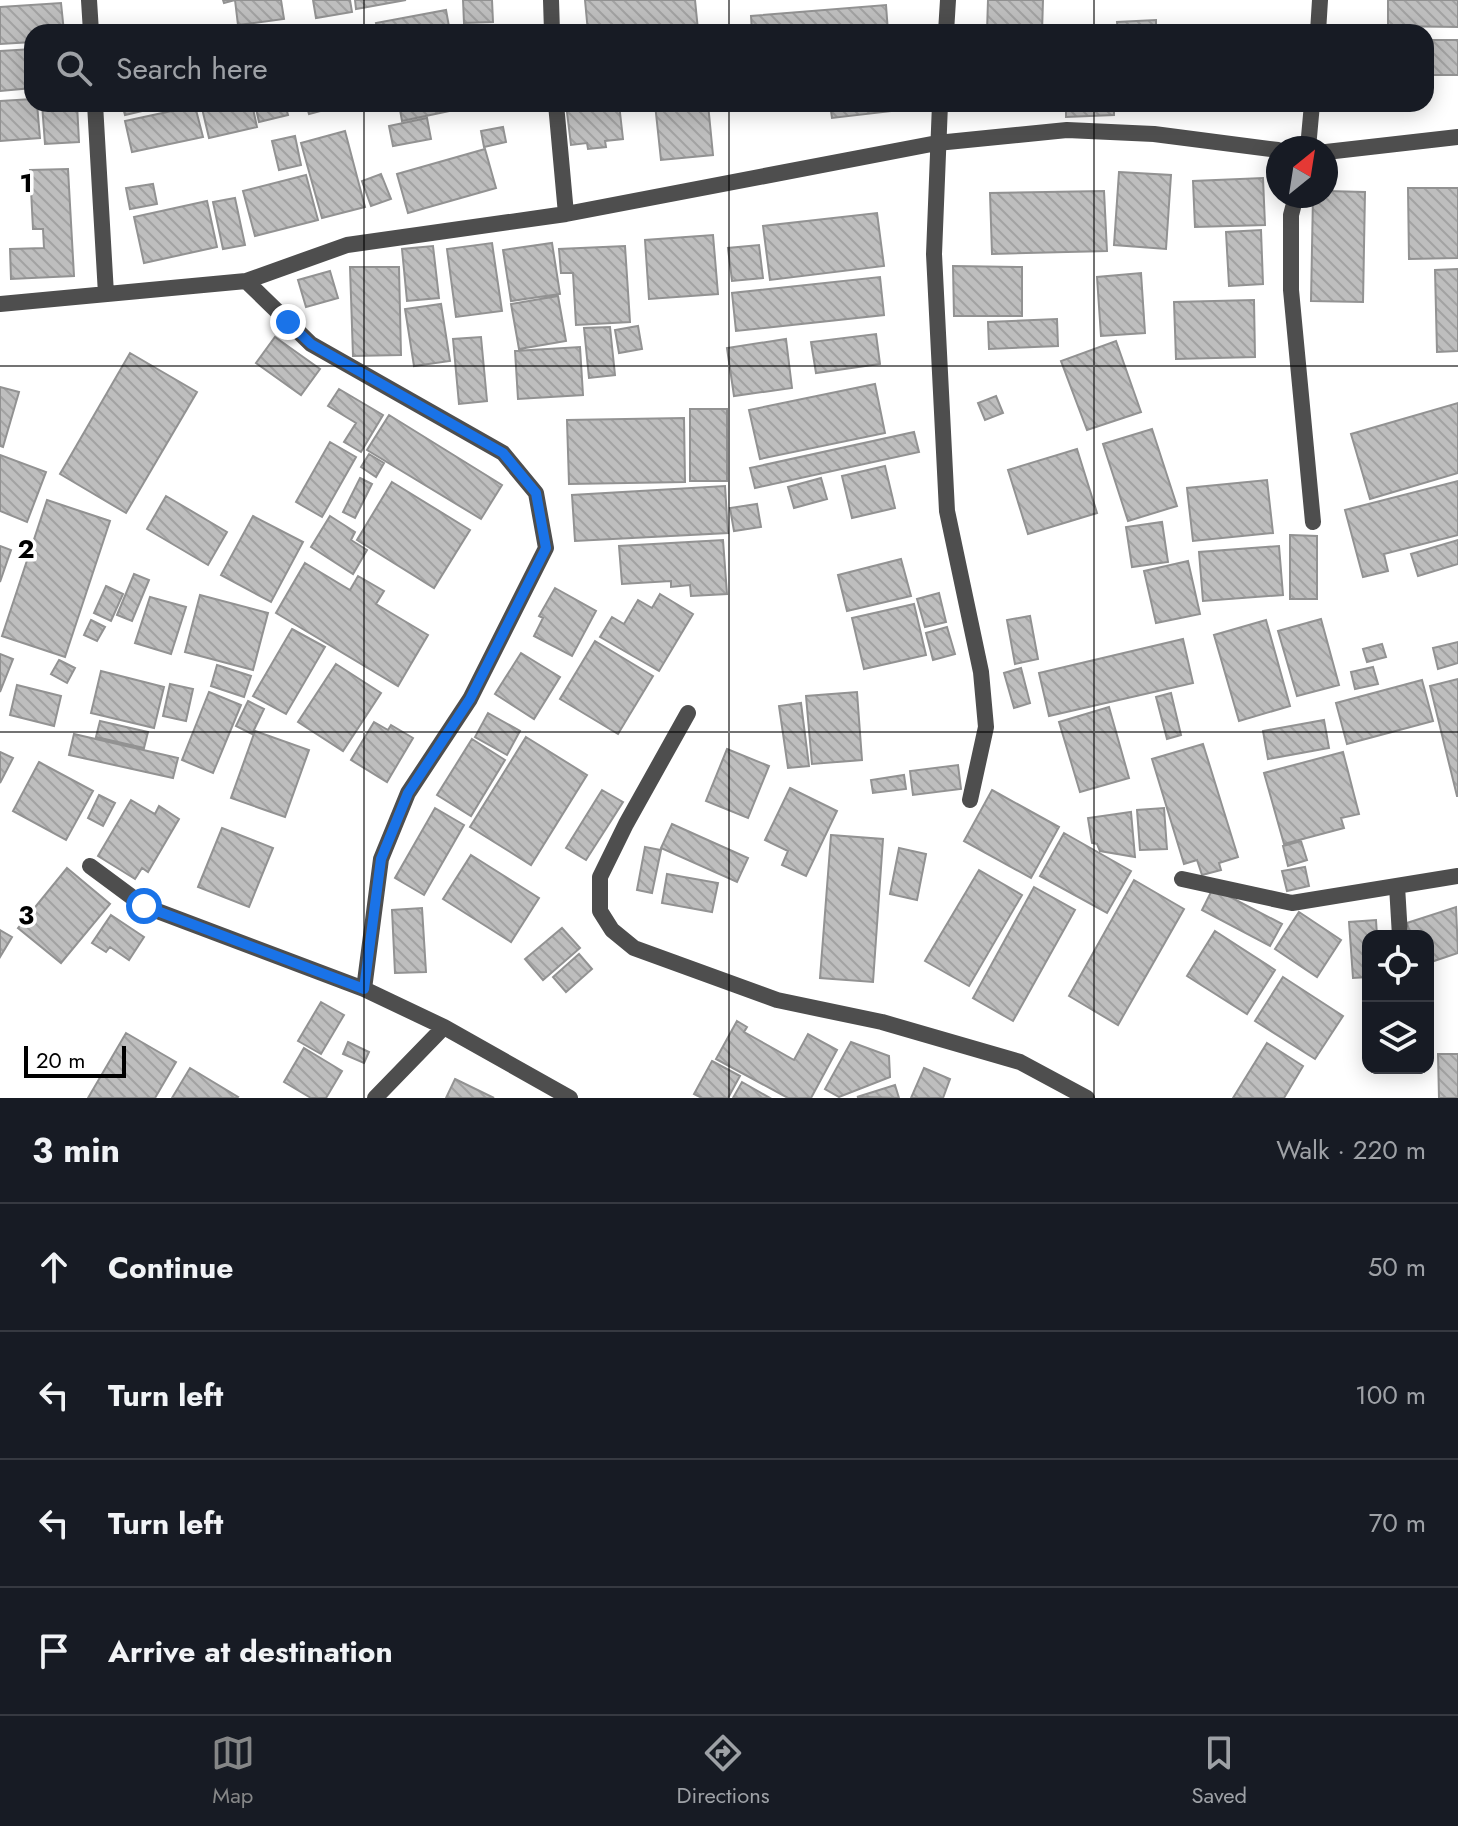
<!DOCTYPE html>
<html lang="en">
<head>
<meta charset="utf-8">
<style>
  :root { --surface:#171b24; --page:#20242c; --text:#f1f3f6; --muted:#9ea1a6; --line:#363941; --accent:#858687 }
  body { margin:0; font-family:Jost,sans-serif; background:var(--page); color:var(--text) }
  .controls { position:absolute; right:24px; bottom:24px; display:grid; overflow:hidden; border-radius:16px; box-shadow:0 4px 20px #0003 }
  .controls button { width:72px; height:72px; display:grid; place-items:center; padding:0; border:0; border-bottom:2px solid var(--line); background:var(--surface); color:var(--text); font:40px sans-serif }
  .compass { position:absolute; left:1266px; top:136px; width:72px; height:72px; border-radius:50%; background:var(--surface); box-shadow:0 4px 20px #0003; rotate:30deg }
  .scale { position:absolute; left:24px; bottom:20px; width:102px; box-sizing:border-box; padding-left:8px; border:4px solid #000; border-top:0; font-size:22px; line-height:28px; white-space:nowrap; color:#000; -webkit-text-stroke:6px #fff; paint-order:stroke }
  .stop { position:absolute; width:24px; height:24px; margin:-18px; border:6px solid #1a73e8; border-radius:50%; background:#fff }
  .stop.end { background:#1a73e8; border-color:#fff; box-shadow:0 2px 8px #0008 }
  .list { margin:0; padding:0; list-style:none }
  h2 { display:flex; justify-content:space-between; align-items:center; height:104px; margin:0; padding:0 32px; font-size:34px }
  h2 small { font-size:26px; font-weight:400; color:var(--muted) }
  .list li { display:grid; grid-template-columns:52px 1fr auto; gap:24px; align-items:center; box-sizing:border-box; height:128px; padding:0 32px; border-top:2px solid var(--line) }
  .list b { display:block; font-size:30px; white-space:nowrap }
  .list em { font-size:26px; font-style:normal; color:var(--muted) }
  .icon { flex:none; width:44px; height:44px; fill:none; stroke:currentColor; stroke-width:2; stroke-linecap:round; stroke-linejoin:round }
  .map { position:relative; flex:none; width:1458px; height:1098px; overflow:hidden }
  .search { position:absolute; background:var(--surface); box-shadow:0 4px 20px #0003; left:24px; right:24px; top:24px; height:88px; display:flex; align-items:center; gap:20px; box-sizing:border-box; padding:0 28px; border-radius:24px; color:var(--muted); font-size:30px }
  .sheet { height:616px; background:var(--surface) }
  nav { display:flex; justify-content:space-around; align-items:center; box-sizing:border-box; height:112px; border-top:2px solid var(--line); background:var(--surface); font-size:22px; color:var(--muted) }
  nav a { display:grid; justify-items:center; gap:4px }
  nav .on { color:var(--accent) }
  .map>svg:first-child { display:block }
</style>
</head>
<body>
<div class="map">
<svg width="1458" height="1098" viewBox="0 0 1458 1098">
  <defs>
    <pattern id="building-back-hatch" width="6" height="6" patternUnits="userSpaceOnUse" patternTransform="scale(2)"><rect width="6" height="6" fill="#bebebe"/><path d="M-1 5l2 2M0 0l6 6M5-1l2 2" fill="none" stroke="#a2a2a2"/></pattern>
  </defs>
  <rect width="100%" height="100%" fill="#fff"/>
  <!-- building -->
  <path fill="url(#building-back-hatch)" stroke="#929292" stroke-width="2" d="M223,0H281L284,19L238,25L235,0L224,3Z
    M313,0H350L352,12L316,18Z
    M355,0H406L356,9Z
    M463,0H492L493,22L464,23Z
    M585,0H695L698,30L588,32Z
    M988,0H1043L1042,32H987Z
    M1388,0H1458V27L1388,26Z
    M61,3L64,32H32V42L0,44V7Z
    M886,5L888,32H752L751,16Z
    M446,10L450,32H378L376,23Z
    M1156,20V32H1118L1117,22Z
    M1433,40H1458V75H1433Z
    M32,49V88L0,91V51Z
    M32,99V104H37L40,138L0,141V101Z
    M42,104H77L79,142L45,144Z
    M122,104H172L125,115Z
    M201,104H252L257,127L209,138Z
    M255,104H285L288,115L259,122Z
    M306,104H347L309,114Z
    M399,104H478V105L402,121Z
    M566,104H619L623,139L605,141L606,147L588,149L587,143L571,145Z
    M655,104H708L713,155L661,160Z
    M830,104H900L901,110L832,118Z
    M1066,104H1114V115L1066,117Z
    M1123,104H1161V108L1123,110Z
    M195,106L203,137L132,152L125,121Z
    M427,118L431,139L393,146L389,126Z
    M503,127L506,142L484,147L481,131Z
    M345,131L365,207L322,218L301,143Z
    M295,136L301,165L279,170L272,141Z
    M485,149L496,188L408,213L397,174Z
    M68,169L74,276L11,279L10,249L44,248L43,229H33L30,170Z
    M1119,172L1171,175L1166,249L1114,245Z
    M381,174L391,199L371,206L362,181Z
    M306,175L318,220L255,236L243,191Z
    M1263,178L1265,225L1195,227L1193,181Z
    M153,184L157,204L130,209L126,188Z
    M1408,188H1458V258L1409,259Z
    M1104,191L1107,251L992,254L990,193Z
    M1326,191L1365,192L1363,302L1311,301L1313,196H1326Z
    M235,198L245,245L223,249L213,202Z
    M207,201L217,247L144,263L134,217Z
    M877,213L884,266L770,280L763,226Z
    M1261,230L1263,284L1229,286L1226,232Z
    M713,235L718,294L649,299L645,240Z
    M492,243L502,311L456,317L447,249Z
    M552,243L560,294L511,301L503,250Z
    M759,245L763,278L732,281L728,248Z
    M433,246L439,298L407,301L402,249Z
    M625,246L630,322L576,325L573,273H561L559,249Z
    M953,266L1022,267V316H954Z
    M350,267H399L401,355L353,356Z
    M1458,269V351L1437,352L1435,270Z
    M330,271L338,298L306,307L298,280Z
    M1141,273L1145,333L1101,336L1097,277Z
    M880,277L884,315L736,331L732,293Z
    M558,296L566,341L519,349L511,304Z
    M1254,300L1255,357L1176,359L1174,302Z
    M441,304L450,361L414,366L405,309Z
    M1057,319L1058,346L989,349L988,322Z
    M638,326L642,349L619,353L615,330Z
    M610,327L615,375L589,378L584,328Z
    M876,334L880,364L816,373L811,342Z
    M275,337L320,369L301,395L256,363Z
    M481,337L487,401L459,404L453,339Z
    M786,339L792,388L734,396L727,348Z
    M1116,341L1141,412L1087,430L1061,361Z
    M580,347L583,395L518,399L515,351Z
    M130,353L197,392L126,513L60,474Z
    M875,384L885,433L760,459L749,410Z
    M0,387L19,392L3,447L0,446Z
    M339,389L383,415L361,452L344,442L356,423L328,406Z
    M996,396L1003,413L985,420L978,403Z
    M1458,403V473L1370,499L1351,434Z
    M690,409H727V481H690Z
    M389,415L502,485L481,519L367,450Z
    M684,418L685,482L569,484L567,420Z
    M1152,429L1177,506L1128,521L1103,444Z
    M914,432L919,452L755,488L750,468Z
    M330,442L356,457L322,517L296,502Z
    M1077,449L1097,513L1028,534L1008,470Z
    M369,454L384,463L376,477L361,467Z
    M0,455L46,472L27,522L0,511Z
    M885,466L895,508L852,518L842,476Z
    M360,478L372,484L355,518L343,512Z
    M821,478L827,499L794,508L788,487Z
    M1267,480L1273,533L1193,541L1187,488Z
    M1458,481V535L1384,554L1388,571L1363,577L1345,510Z
    M392,482L470,530L434,588L357,540Z
    M725,486L728,533L575,541L572,495Z
    M166,496L227,532L208,565L147,529Z
    M47,500L110,521L65,657L2,636Z
    M757,504L761,527L734,531L730,508Z
    M253,516L303,542L271,602L221,575Z
    M330,516L355,532L351,540L367,550L353,574L311,547Z
    M1162,522L1168,562L1132,567L1126,527Z
    M1290,535L1317,536V599H1290Z
    M723,540L727,594L691,596L690,585L671,587V581L622,584L619,546Z
    M1458,540V564L1418,576L1411,554Z
    M0,546L11,550L0,582Z
    M1279,546L1283,595L1203,601L1199,552Z
    M901,559L911,596L847,611L838,575Z
    M1188,561L1200,614L1156,623L1144,571Z
    M305,563L350,590L358,576L384,591L376,604L428,635L398,686L276,613Z
    M134,574L149,580L132,621L117,615Z
    M106,586L123,594L111,621L94,613Z
    M555,588L596,611L572,656L534,636L543,618L539,616Z
    M939,593L946,622L925,627L917,599Z
    M660,594L693,614L659,671L600,637L612,617L624,624L638,600L652,608Z
    M200,595L268,613L253,670L185,652Z
    M150,597L186,607L171,654L135,643Z
    M914,604L926,655L864,669L852,618Z
    M1030,616L1038,659L1015,664L1007,620Z
    M1321,619L1339,685L1297,696L1278,631Z
    M91,620L105,627L97,641L84,635Z
    M1266,620L1290,706L1239,721L1214,635Z
    M947,627L955,654L933,660L926,633Z
    M292,629L325,647L286,714L253,696Z
    M1183,639L1193,683L1049,716L1039,673Z
    M595,641L653,676L618,734L560,699Z
    M1458,642V663L1438,669L1433,648Z
    M1382,644L1386,657L1367,662L1363,649Z
    M521,653L560,677L534,719L495,694Z
    M0,654L13,659L0,692Z
    M59,660L75,668L67,683L51,674Z
    M336,664L381,693L343,751L298,722Z
    M217,665L251,676L244,697L211,686Z
    M1373,667L1378,684L1355,689L1351,672Z
    M1021,668L1030,703L1014,708L1004,673Z
    M101,671L164,687L154,728L91,713Z
    M1458,679V796H1457L1430,686Z
    M1422,680L1433,721L1347,744L1336,703Z
    M170,684L193,689L186,721L163,716Z
    M17,685L61,696L54,726L10,715Z
    M209,692L241,705L213,773L182,760Z
    M857,692L862,760L812,764L806,696Z
    M1171,693L1181,735L1167,739L1156,697Z
    M248,701L264,709L252,734L236,726Z
    M801,703L809,766L788,768L779,706Z
    M1109,707L1129,778L1080,792L1059,722Z
    M488,713L520,731L507,755L475,737Z
    M1324,720L1329,748L1268,759L1263,731Z
    M100,721L148,732L144,748L96,737Z
    M374,722L388,730L391,725L413,738L387,782L351,760Z
    M255,731L309,750L285,817L231,798Z
    M74,734L178,758L173,778L69,755Z
    M526,737L587,775L531,865L470,827Z
    M472,739L505,760L471,816L437,795Z
    M1203,744L1238,857L1219,863L1221,870L1202,875L1197,860L1184,864L1152,759Z
    M727,749L769,766L748,818L706,801Z
    M0,752L13,758L0,783Z
    M1343,752L1359,814L1341,818L1344,828L1284,844L1264,773Z
    M39,762L93,791L66,840L13,811Z
    M958,765L961,789L913,795L910,771Z
    M904,775L906,789L873,793L871,780Z
    M790,788L837,811L806,876L782,865L788,851L765,840Z
    M602,790L623,802L586,860L566,848Z
    M992,790L1059,827L1031,878L964,841Z
    M99,795L115,803L103,826L88,818Z
    M131,800L155,814L159,806L179,819L148,872L142,868L135,879L98,856Z
    M435,808L464,825L424,895L395,878Z
    M1164,808L1167,849L1140,850L1137,810Z
    M1131,812L1135,857L1100,851L1097,844L1092,843L1088,818Z
    M672,824L748,858L737,882L661,848Z
    M222,828L273,848L249,907L198,887Z
    M1064,833L1131,871L1107,913L1040,876Z
    M831,835L883,839L873,982L820,978Z
    M1301,841L1307,860L1288,866L1283,846Z
    M645,847L661,850L652,893L637,890Z
    M899,848L926,854L917,900L890,894Z
    M471,855L539,898L511,942L443,899Z
    M1305,867L1309,886L1287,891L1282,871Z
    M67,868L110,904L61,963L18,928Z
    M979,870L1022,895L969,986L925,961Z
    M667,874L718,883L712,912L662,903Z
    M1134,880L1184,909L1118,1025L1069,996Z
    M1034,887L1075,910L1013,1021L973,998Z
    M1213,888L1282,924L1270,946L1202,910Z
    M1456,907L1458,953L1428,963V936H1411L1407,923Z
    M422,908L426,972L395,973L392,910Z
    M1299,912L1341,940L1317,977L1275,949Z
    M111,915L144,937L129,960L110,947L106,952L92,943Z
    M1376,920L1377,936H1368V977L1353,978L1349,922Z
    M562,928L580,948L543,980L525,959Z
    M0,930L12,937L0,957Z
    M1215,931L1275,970L1247,1014L1187,976Z
    M579,954L592,969L566,992L553,977Z
    M1283,977L1343,1016L1315,1059L1255,1021Z
    M321,1002L344,1015L321,1054L298,1041Z
    M737,1021L747,1027L744,1032L794,1060L808,1034L837,1050L811,1098H788L716,1059Z
    M126,1033L176,1062L155,1098H88Z
    M348,1042L369,1052L364,1063L343,1054Z
    M851,1042L889,1056L890,1077L839,1097L825,1089Z
    M1267,1043L1303,1066L1284,1098H1233Z
    M304,1048L342,1071L326,1098H311L284,1082Z
    M1438,1054H1458V1098H1439Z
    M712,1061L740,1076L728,1098H702L694,1094Z
    M190,1068L238,1097L237,1098H172Z
    M924,1068L950,1079L943,1098H911Z
    M455,1079L494,1098H446Z
    M742,1082L770,1098H733Z
    M895,1085L899,1098L857,1097Z"/>
  <g fill="none" stroke-linecap="round" stroke-linejoin="round">
    <!-- street -->
    <path stroke="#4e4e4e" stroke-width="16" d="M89,0L91,32
      M551,0L552,32
      M946,32L948,0
      M1318,32L1320,0
      M95,104L106,294
      M556,104L566,214
      M940,104L934,254L947,511L981,672L986,727L970,800
      M1308,148L1312,104
      M1326,152L1458,137
      M1296,196L1291,215V290L1313,522
      M246,281L311,344L503,453L536,493L546,548L470,699L408,793L381,859L364,989L444,1027L570,1098
      M0,304L246,281L347,245L566,214L937,143L1067,130L1154,134L1278,150
      M688,713L626,824L600,877V911L612,930L634,948L777,1000L882,1022L1020,1062L1087,1098
      M90,866L144,906L364,989
      M1182,879L1292,903L1458,876
      M1397,886L1400,936
      M375,1098L444,1027"/>
  </g>
  <g fill="none" stroke-linecap="round" stroke-linejoin="round">
    <!-- route -->
    <path stroke="#1a73e8" stroke-width="10" d="M144,906L364,989L381,859L408,793L470,699L546,548L536,493L503,453L311,344L288,322"/>
  </g>
  <!-- grid -->
  <path fill="none" stroke="#000" stroke-width="2" stroke-opacity="0.55" d="M364,0V32M729,0V32M1094,0V32M364,104V1098M729,104V1098M1094,104V1098M0,366H1458M0,732H1458"/>
  <g font-size="26" text-anchor="middle" font-weight="bold" fill="#000" stroke="#fff" stroke-width="7" stroke-linejoin="round" paint-order="stroke">
    <text x="26" y="192">1</text>
    <text x="26" y="558">2</text>
    <text x="26" y="924">3</text>
  </g>
</svg>
<div class="controls">
<button><svg class="icon" aria-label="locate" viewBox="0 0 24 24"><circle cx="12" cy="12" r="6"/><path d="M12 2v4M12 18v4M2 12h4M18 12h4"/></svg></button>
<button><svg class="icon" aria-label="layers" viewBox="0 0 24 24"><path d="M12 4l9 5-9 5-9-5zM3 14l9 5 9-5"/></svg></button>
</div>
<svg class="compass" viewBox="-18 -18 36 36"><path d="M0-13l5 13h-10z" fill="#e53935"/><path d="M0 13l5-13h-10z" fill="#9ea1a6"/></svg>
<div class="scale">20 m</div>
<div class="stop" style="left:144px;top:906px"></div>
<div class="stop end" style="left:288px;top:322px"></div>
<div class="search"><svg class="icon" aria-label="search" viewBox="0 0 24 24"><circle cx="10" cy="10" r="6"/><path d="M15 15l6 6"/></svg>Search here</div>
</div>
<section class="sheet">
<h2>3 min<small>Walk · 220 m</small></h2>
<ul class="list">
<li><svg class="icon" aria-label="ahead" viewBox="0 0 24 24"><path d="M12 20V5M6 11l6-6 6 6"/></svg><div><b>Continue</b></div><em>50 m</em></li>
<li><svg class="icon" aria-label="left" viewBox="0 0 24 24"><path d="M17 20v-9H6M10 6l-5 5 5 5"/></svg><div><b>Turn left</b></div><em>100 m</em></li>
<li><svg class="icon" aria-label="left" viewBox="0 0 24 24"><path d="M17 20v-9H6M10 6l-5 5 5 5"/></svg><div><b>Turn left</b></div><em>70 m</em></li>
<li><svg class="icon" aria-label="arrive" viewBox="0 0 24 24"><path d="M6 21V4h12l-3 4 3 4H6"/></svg><div><b>Arrive at destination</b></div></li>
</ul>
</section>
<nav>
<a class="on"><svg class="icon" aria-label="map" viewBox="0 0 24 24"><path d="M3 6l6-2 6 2 6-2v14l-6 2-6-2-6 2zM9 4v14M15 6v14"/></svg>Map</a>
<a><svg class="icon" aria-label="directions" viewBox="0 0 24 24"><path d="M12 3l9 9-9 9-9-9zM9 14v-3h6M13 9l2 2-2 2"/></svg>Directions</a>
<a><svg class="icon" aria-label="saved" viewBox="0 0 24 24"><path d="M7 4h10v16l-5-4-5 4z"/></svg>Saved</a>
</nav>
</body>
</html>
